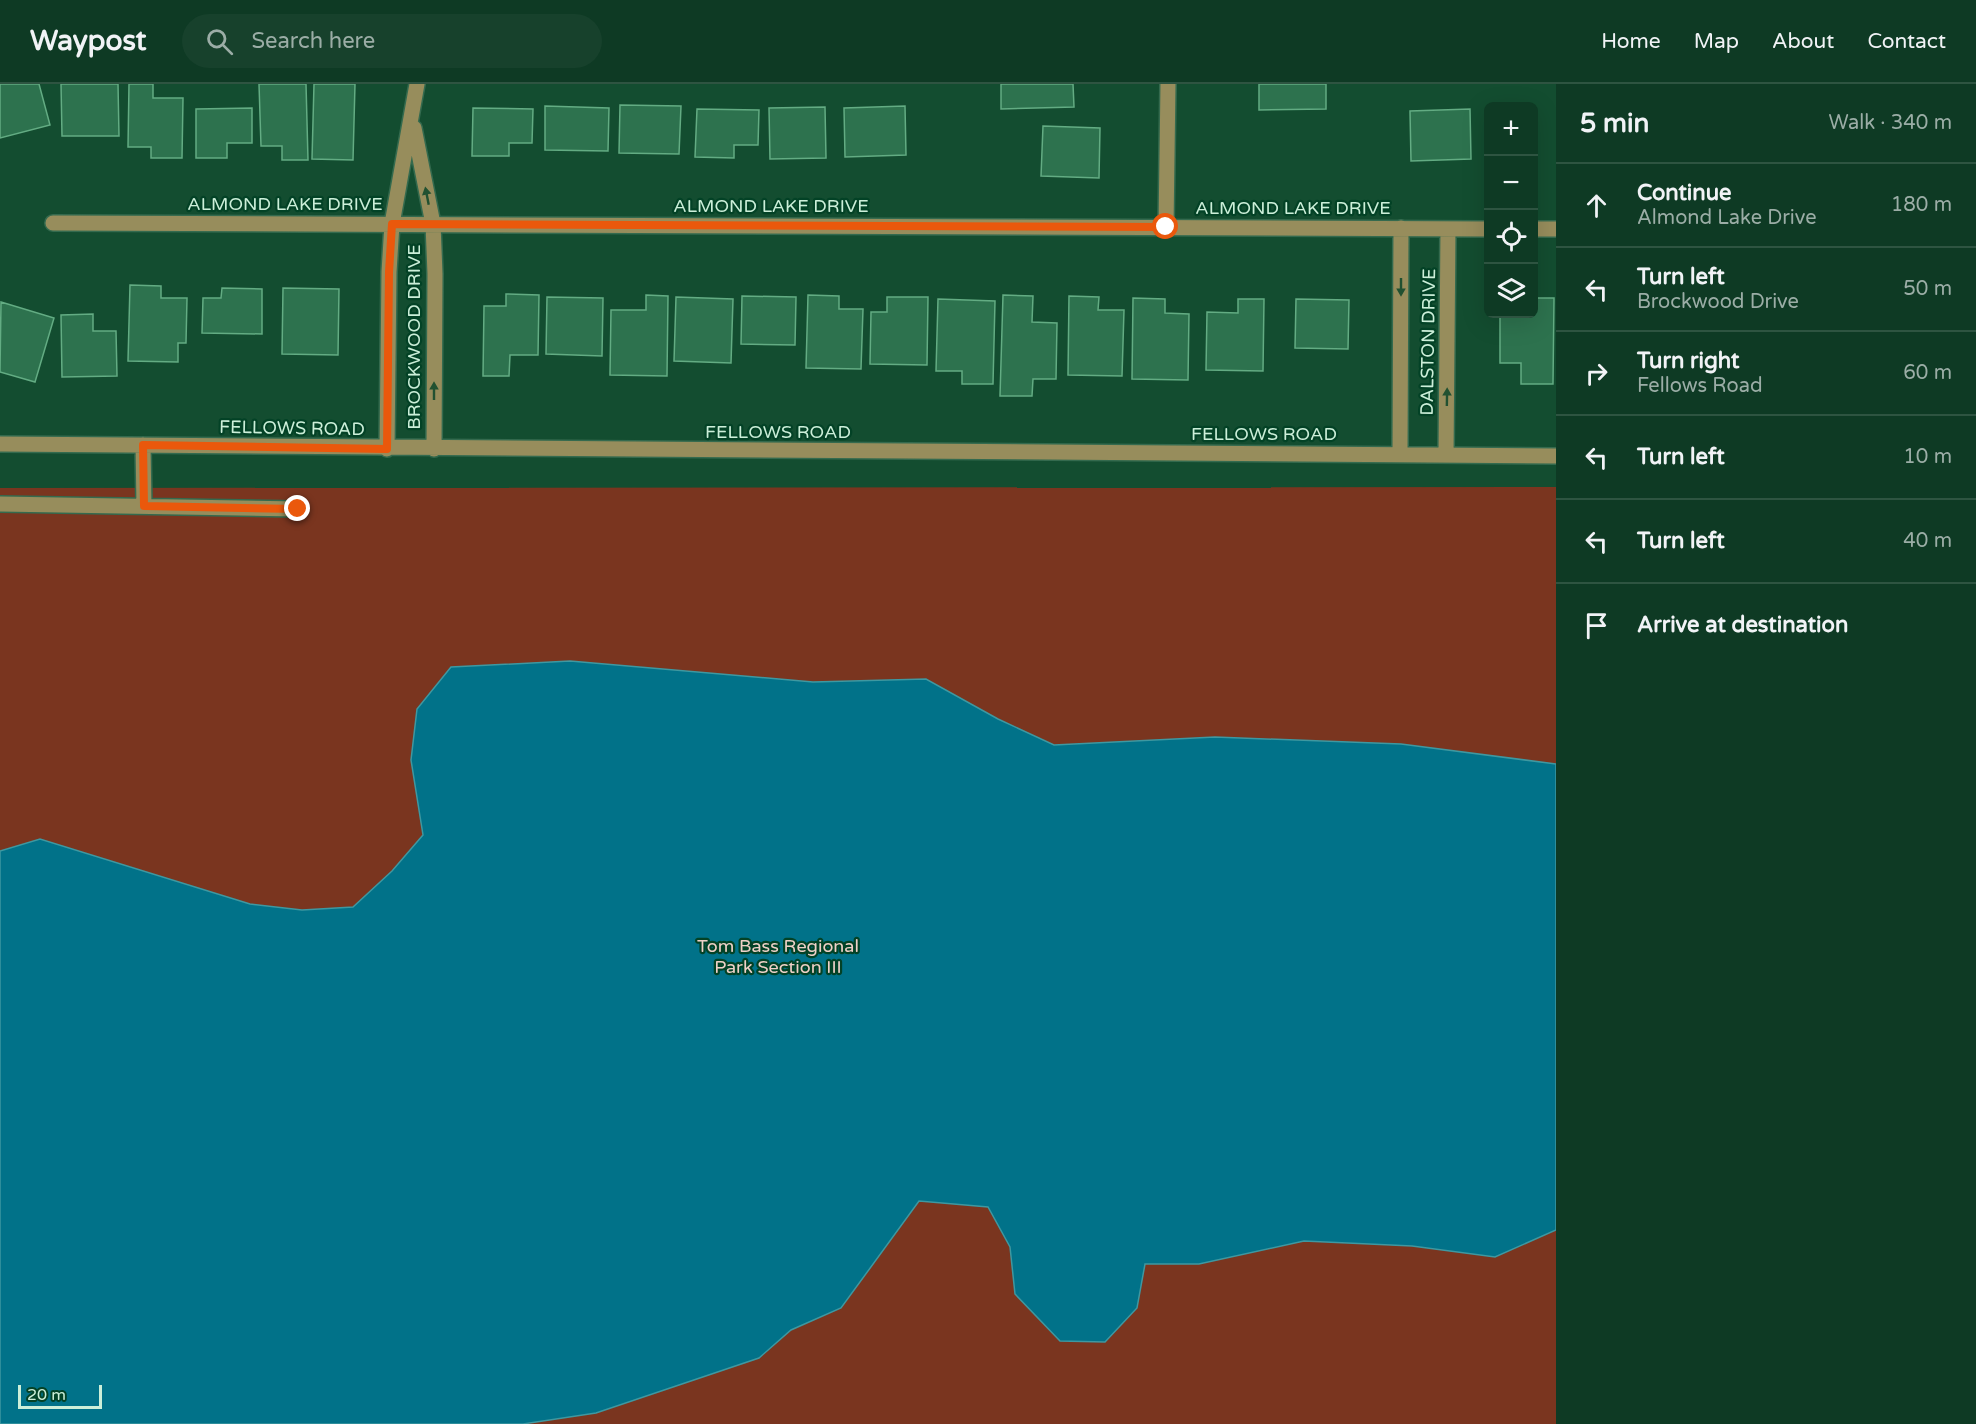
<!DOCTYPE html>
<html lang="en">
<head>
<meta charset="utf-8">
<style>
  :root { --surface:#0e3a24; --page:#17412c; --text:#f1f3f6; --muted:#9bada6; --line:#2e5441 }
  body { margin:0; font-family:"Varela Round",sans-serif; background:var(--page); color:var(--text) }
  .controls { position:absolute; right:18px; top:18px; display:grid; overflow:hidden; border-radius:9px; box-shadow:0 6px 24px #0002 }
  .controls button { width:54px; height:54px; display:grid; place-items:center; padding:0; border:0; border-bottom:2px solid var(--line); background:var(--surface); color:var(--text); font:30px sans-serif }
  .scale { position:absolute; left:18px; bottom:15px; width:84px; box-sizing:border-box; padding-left:6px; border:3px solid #ccefd9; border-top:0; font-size:16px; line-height:21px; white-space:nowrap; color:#ccefd9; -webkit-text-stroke:4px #034226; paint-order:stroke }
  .stop { position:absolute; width:18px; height:18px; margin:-14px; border:4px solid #ea580c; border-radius:50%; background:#fff }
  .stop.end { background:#ea580c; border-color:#fff; box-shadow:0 2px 6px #0008 }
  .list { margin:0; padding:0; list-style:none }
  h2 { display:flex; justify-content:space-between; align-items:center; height:78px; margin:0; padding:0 24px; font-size:26px }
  h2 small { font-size:20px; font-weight:400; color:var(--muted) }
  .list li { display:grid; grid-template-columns:39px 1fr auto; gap:18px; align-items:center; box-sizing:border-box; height:84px; padding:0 24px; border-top:2px solid var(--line) }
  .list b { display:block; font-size:22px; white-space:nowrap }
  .list p { margin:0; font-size:20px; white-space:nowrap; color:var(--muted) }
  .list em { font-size:20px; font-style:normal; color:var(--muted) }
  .icon { flex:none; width:33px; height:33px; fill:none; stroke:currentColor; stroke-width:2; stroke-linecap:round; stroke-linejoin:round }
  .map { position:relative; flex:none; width:1556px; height:1340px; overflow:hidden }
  header { display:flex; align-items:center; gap:36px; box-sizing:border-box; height:84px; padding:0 30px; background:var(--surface); border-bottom:2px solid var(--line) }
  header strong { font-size:28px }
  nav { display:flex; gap:33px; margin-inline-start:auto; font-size:21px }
  .search { width:420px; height:54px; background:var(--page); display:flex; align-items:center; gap:15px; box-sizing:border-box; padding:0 21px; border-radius:33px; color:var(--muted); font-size:22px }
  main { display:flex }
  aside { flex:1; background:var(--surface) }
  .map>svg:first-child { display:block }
</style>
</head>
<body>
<header>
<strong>Waypost</strong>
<div class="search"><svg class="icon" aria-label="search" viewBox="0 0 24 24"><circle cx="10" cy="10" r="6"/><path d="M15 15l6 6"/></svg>Search here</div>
<nav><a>Home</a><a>Map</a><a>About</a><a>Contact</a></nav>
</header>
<main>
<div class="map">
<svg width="1556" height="1340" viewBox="0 0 1556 1340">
  <rect width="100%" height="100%" fill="#134d30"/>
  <!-- green -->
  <path fill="#7a351f" d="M1556,403V1340H0V404Z"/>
  <!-- water -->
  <path fill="#017289" stroke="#3e98a1" stroke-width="1.5" d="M570,577L813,598L926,595L998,635L1054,661L1215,653L1401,660L1556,680V1146L1495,1173L1412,1162L1304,1157L1199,1180H1145L1137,1224L1105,1258L1060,1257L1015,1210L1010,1163L988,1123L919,1117L841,1224L791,1246L759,1274L596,1329L523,1340H0V767L40,755L250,820L302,826L353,823L392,787L423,751L411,676L417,625L451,583Z"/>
  <!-- building -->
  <path fill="#2d724e" stroke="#63ac83" stroke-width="1.5" d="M0,0H39L50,41L0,54Z
    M61,0H118L119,52H62Z
    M129,0H153V14H183L182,74H151V63H128Z
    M259,0H306L308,76H282V62H261Z
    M314,0H355L353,76L312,75Z
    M1001,0H1073L1074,23L1001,25Z
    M1259,0H1326V25L1259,26Z
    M620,21L681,22L679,70L619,69Z
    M545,22L609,24L608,67L545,66Z
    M905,22L906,71L845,73L844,24Z
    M825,23L826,74L770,75L769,24Z
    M252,24V59H227V74H196V25Z
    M473,24L533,25L532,59H509V72H472Z
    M697,25L759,26L758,61H734V74L695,73Z
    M1470,25L1471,75L1411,77L1410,27Z
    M1043,42L1100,44L1099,94L1041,92Z
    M130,201L161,202V214H187L186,259H178V278L128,277Z
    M222,204L262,205V250L202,249L203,214H221Z
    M283,204L339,205L338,271L282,270Z
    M506,210L539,211L538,271H510L509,292H483L484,222H506Z
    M646,211L668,212L667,292L610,291L611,226H646Z
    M808,211L839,212V225H863L861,285L806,284Z
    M1003,211L1033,212L1032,238L1057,239L1056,295H1033L1032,312H1000Z
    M742,212L796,213L795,261L741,260Z
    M1069,212L1099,213L1098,226H1124L1122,292L1068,291Z
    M547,213L603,214L602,272L546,270Z
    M676,213L733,215L731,279L674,277Z
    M887,213H928L927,281L870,280L871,228H887Z
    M1133,214L1165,215V229L1189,230L1188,296L1132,295Z
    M1534,214H1554L1553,300H1521V279H1500V230H1534Z
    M938,215L995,217L993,300H962V287H936Z
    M1238,215H1264L1263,287L1206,286L1207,228L1238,229Z
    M1296,215L1349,216L1348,265L1295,264Z
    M1,218L54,234L35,298L0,288Z
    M93,230V247H116L117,292L62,293L61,231Z"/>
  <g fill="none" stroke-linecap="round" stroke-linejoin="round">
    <defs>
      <path id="minor" d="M414,44L433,140L435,190L434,365
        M53,139L1488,145
        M1166,143L1168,0
        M1534,145H1556
        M0,360L1556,372
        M143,361L144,422
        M387,365L389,188L392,140L417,0
        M1400,371L1401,144
        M1446,371L1448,145
        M0,420L298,425"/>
    </defs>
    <!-- minor casing -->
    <use href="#minor" stroke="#346a4e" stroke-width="18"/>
    <!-- minor -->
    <use href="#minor" stroke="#978d5c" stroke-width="15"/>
  </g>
  <!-- one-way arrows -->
  <defs><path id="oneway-solid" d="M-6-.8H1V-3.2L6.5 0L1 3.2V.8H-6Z" transform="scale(1.5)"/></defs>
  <g fill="#215131">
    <use href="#oneway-solid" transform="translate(427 112) rotate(-101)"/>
    <use href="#oneway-solid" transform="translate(1401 203) rotate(90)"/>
    <use href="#oneway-solid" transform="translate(434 307) rotate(-90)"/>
    <use href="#oneway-solid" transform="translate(1447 313) rotate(-89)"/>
  </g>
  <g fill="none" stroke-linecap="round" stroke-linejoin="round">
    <!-- route -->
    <path stroke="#ea580c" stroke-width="8" d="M298,425L144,422L143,361L387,365L389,188L392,140L1166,143"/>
  </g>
  <g text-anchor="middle" stroke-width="4.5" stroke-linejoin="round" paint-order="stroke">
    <!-- street labels -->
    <g font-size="18" fill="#ccefd9" stroke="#034226">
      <text x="285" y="126">ALMOND LAKE DRIVE</text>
      <text x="771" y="128">ALMOND LAKE DRIVE</text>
      <text x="1293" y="130">ALMOND LAKE DRIVE</text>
      <text transform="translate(414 253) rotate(-90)" y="6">BROCKWOOD DRIVE</text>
      <text transform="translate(1428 258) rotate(-89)" y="6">DALSTON DRIVE</text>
      <text transform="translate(292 344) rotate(1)" y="6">FELLOWS ROAD</text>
      <text x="778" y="354">FELLOWS ROAD</text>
      <text x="1264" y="356">FELLOWS ROAD</text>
    </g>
    <!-- park labels -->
    <g font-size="18" fill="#efd1c8" stroke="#034226">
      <text x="778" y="868">Tom Bass Regional<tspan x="778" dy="21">Park Section III</tspan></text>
    </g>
  </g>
</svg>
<div class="controls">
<button>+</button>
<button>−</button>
<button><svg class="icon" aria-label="locate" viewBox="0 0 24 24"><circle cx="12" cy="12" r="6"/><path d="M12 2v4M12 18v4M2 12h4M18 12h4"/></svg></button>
<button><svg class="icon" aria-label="layers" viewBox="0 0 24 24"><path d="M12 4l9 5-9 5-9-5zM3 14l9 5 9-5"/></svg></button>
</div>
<div class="scale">20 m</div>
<div class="stop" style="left:1166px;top:143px"></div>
<div class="stop end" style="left:298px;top:425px"></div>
</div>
<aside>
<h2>5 min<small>Walk · 340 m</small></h2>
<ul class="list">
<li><svg class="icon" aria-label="ahead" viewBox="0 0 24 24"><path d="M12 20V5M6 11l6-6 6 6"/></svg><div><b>Continue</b><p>Almond Lake Drive</p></div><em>180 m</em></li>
<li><svg class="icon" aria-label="left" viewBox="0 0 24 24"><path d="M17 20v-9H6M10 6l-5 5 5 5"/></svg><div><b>Turn left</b><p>Brockwood Drive</p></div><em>50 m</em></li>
<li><svg class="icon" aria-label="right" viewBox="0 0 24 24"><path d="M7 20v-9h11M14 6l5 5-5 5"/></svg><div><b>Turn right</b><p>Fellows Road</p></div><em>60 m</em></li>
<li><svg class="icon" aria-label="left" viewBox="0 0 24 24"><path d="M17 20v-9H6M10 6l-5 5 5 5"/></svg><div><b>Turn left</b></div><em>10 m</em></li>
<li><svg class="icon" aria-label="left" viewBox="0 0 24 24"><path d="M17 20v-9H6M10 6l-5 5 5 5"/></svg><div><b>Turn left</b></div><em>40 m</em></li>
<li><svg class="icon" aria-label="arrive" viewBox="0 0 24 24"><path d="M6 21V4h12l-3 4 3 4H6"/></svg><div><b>Arrive at destination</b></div></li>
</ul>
</aside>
</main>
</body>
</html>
